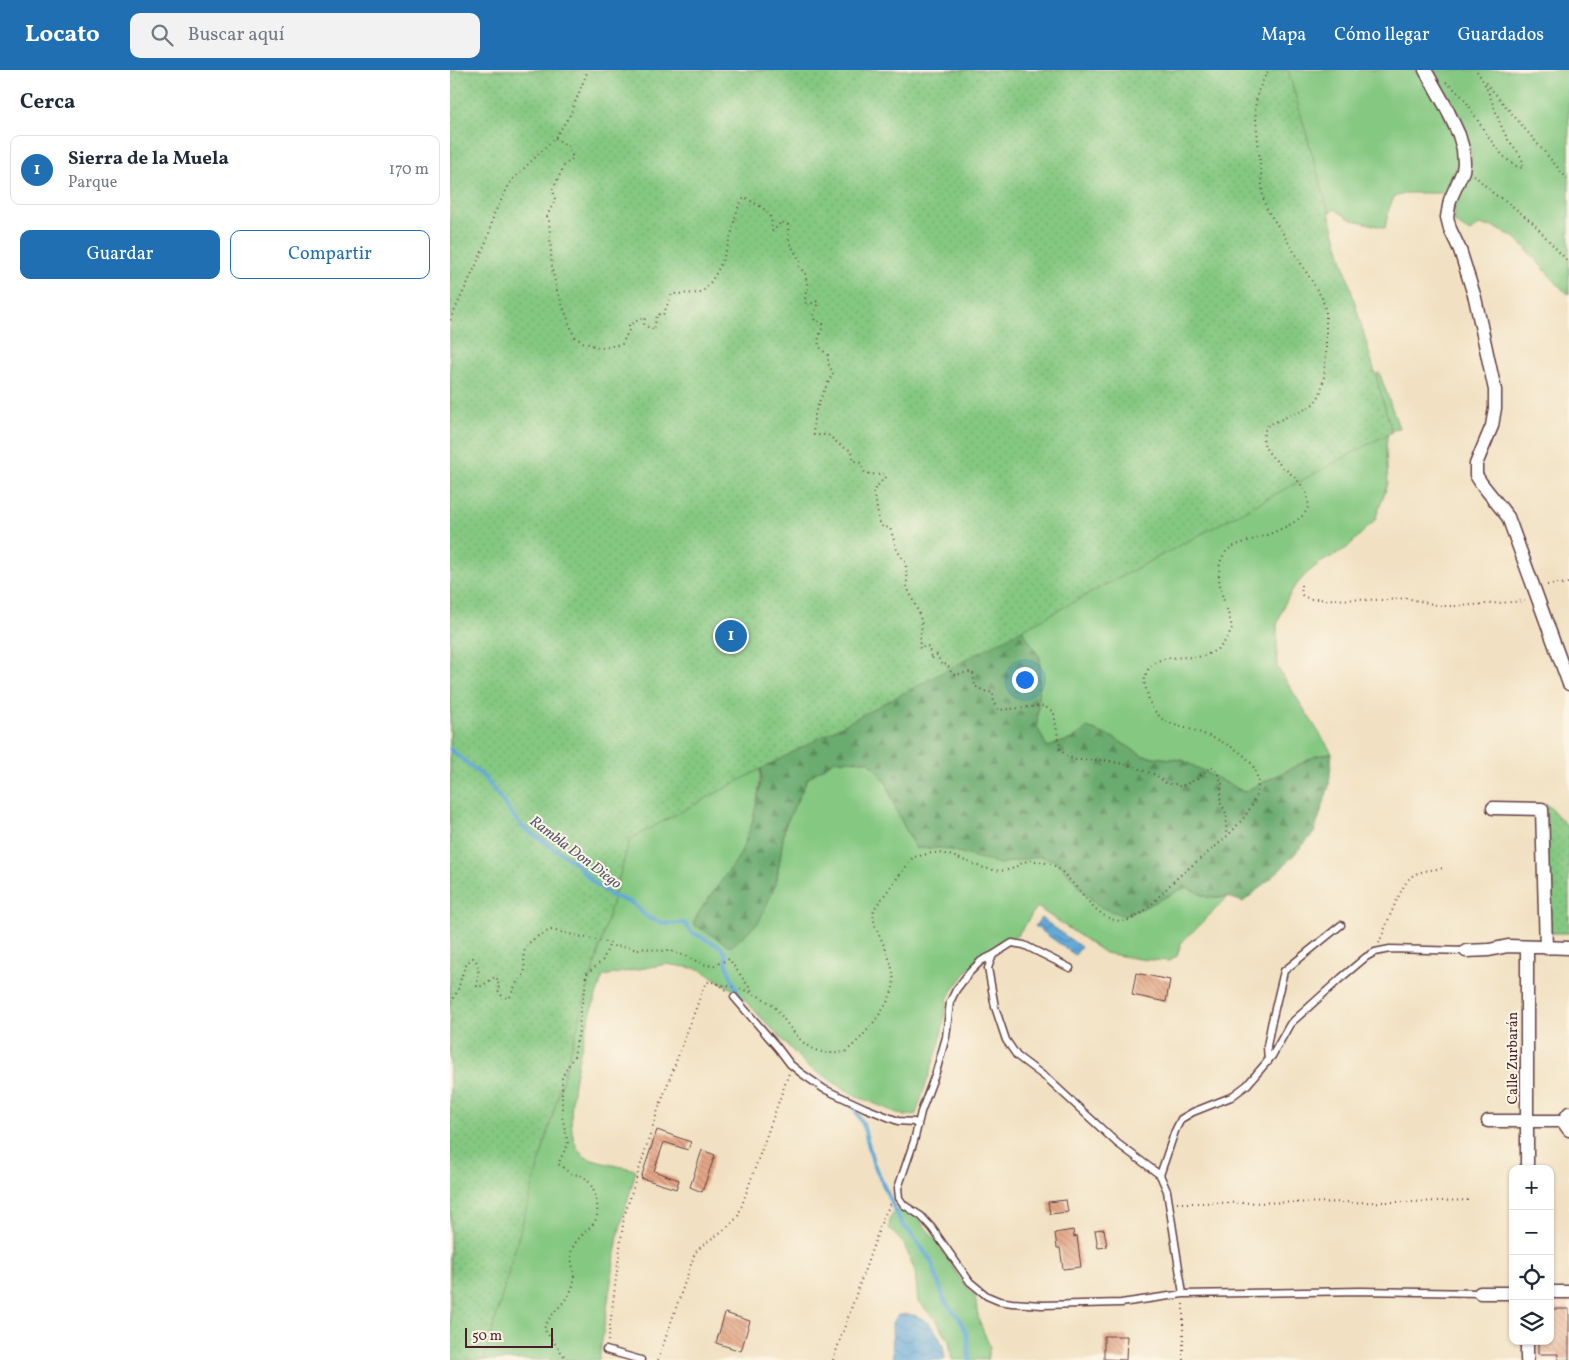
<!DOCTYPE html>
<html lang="es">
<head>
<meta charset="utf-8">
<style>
  :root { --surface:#fff; --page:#f2f2f3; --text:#1f2937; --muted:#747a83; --line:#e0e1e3; --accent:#1f6fb2 }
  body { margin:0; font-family:Vollkorn,serif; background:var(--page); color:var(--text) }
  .controls { position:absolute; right:15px; bottom:15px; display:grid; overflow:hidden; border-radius:10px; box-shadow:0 1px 4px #0004 }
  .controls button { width:45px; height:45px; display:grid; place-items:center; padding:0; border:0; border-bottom:1px solid var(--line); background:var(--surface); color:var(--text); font:25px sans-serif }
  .scale { position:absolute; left:15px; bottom:12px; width:88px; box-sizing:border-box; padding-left:5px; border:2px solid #4a1f2b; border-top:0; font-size:14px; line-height:18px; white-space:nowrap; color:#4a1f2b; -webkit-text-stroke:4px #fcf5e5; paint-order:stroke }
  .you { position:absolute; left:574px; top:609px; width:18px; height:18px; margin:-12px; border:4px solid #fff; border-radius:50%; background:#1a73e8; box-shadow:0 0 0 8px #1a73e833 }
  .badge { display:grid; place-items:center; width:32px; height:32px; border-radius:50%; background:var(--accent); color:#fff; font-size:16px; font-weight:700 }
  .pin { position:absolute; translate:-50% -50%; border:2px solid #fff; box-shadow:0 1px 5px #0006 }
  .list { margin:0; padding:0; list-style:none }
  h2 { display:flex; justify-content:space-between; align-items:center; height:65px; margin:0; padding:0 20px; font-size:21px }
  h2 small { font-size:16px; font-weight:400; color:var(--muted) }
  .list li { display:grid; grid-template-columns:32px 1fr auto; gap:15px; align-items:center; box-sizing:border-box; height:70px; margin:0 10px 10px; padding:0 10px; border:1px solid var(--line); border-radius:10px }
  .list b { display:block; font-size:19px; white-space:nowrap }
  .list p { margin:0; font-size:16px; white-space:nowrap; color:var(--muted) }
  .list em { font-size:16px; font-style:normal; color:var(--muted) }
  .actions { display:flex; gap:10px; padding:15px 20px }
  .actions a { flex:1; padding:11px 0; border:1px solid var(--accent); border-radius:10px; text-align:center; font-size:18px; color:var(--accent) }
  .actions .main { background:var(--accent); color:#fff }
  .icon { flex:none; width:28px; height:28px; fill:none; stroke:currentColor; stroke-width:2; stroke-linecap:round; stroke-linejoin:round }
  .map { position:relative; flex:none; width:1119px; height:1290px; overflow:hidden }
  header { display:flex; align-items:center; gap:30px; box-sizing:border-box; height:70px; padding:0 25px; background:var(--accent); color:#fff }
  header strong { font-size:24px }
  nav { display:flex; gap:28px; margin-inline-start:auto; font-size:18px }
  .search { width:350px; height:45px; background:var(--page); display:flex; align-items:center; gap:12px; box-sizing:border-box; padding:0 18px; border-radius:10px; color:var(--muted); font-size:19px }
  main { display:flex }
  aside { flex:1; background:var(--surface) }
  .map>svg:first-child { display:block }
</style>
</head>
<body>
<header>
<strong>Locato</strong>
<div class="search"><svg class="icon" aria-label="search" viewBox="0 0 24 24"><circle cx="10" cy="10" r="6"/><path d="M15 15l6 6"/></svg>Buscar aquí</div>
<nav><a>Mapa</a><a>Cómo llegar</a><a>Guardados</a></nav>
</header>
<main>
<aside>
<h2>Cerca<small></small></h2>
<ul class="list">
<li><span class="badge">1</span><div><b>Sierra de la Muela</b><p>Parque</p></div><em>170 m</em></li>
</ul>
<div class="actions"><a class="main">Guardar</a><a>Compartir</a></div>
</aside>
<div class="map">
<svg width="1119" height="1290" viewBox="0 0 1119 1290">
  <defs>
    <pattern id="forest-firs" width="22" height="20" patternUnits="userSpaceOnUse" patternTransform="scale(1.25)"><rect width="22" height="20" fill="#6bac6f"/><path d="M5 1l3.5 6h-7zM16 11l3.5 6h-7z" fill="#5a8b5b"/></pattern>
    <pattern id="park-dots" width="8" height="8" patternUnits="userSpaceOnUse" patternTransform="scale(1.25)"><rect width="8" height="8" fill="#84c881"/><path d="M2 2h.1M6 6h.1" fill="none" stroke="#74ab70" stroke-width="1.8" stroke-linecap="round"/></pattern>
    <pattern id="water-waves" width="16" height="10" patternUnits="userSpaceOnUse" patternTransform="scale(1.25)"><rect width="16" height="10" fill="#62a9d8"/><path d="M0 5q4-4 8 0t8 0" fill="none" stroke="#5389af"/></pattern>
    <pattern id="building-back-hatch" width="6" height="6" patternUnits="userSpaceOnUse" patternTransform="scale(1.25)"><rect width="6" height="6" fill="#e4a887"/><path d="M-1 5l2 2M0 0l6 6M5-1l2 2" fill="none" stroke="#bb886f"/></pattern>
  </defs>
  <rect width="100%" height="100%" fill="#fcf5e5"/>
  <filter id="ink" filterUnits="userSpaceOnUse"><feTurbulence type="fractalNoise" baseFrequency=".02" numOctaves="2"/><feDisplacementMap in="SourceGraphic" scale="10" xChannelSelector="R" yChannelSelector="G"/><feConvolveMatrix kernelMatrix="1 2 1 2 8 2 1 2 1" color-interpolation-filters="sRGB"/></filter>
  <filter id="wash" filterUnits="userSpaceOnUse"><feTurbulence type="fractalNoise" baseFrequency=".0096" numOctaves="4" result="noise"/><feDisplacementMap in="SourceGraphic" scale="20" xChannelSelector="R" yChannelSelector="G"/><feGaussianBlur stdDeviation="1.12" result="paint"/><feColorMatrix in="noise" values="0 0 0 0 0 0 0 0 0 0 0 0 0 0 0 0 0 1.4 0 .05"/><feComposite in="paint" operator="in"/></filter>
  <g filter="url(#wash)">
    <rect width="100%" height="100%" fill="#f1e1c2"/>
    <!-- built -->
    <path fill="#f6d2c3" d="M1100,1232H1119V1290H1086V1271H1100Z"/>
    <!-- green -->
    <path fill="#84c881" stroke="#677456" d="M0,0H971C983,22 1009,65 1008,90C1007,102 1002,112 998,123H957L944,127L939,139L935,158L900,149L885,139L874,145L920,314L929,302L949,358L939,360L937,367L936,381L938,413L925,450L897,478L870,493L856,504L843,519L834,535L827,555V597L882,683L866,686L794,722L732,690L693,686L664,668L638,658L622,669L597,678L587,657L590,588L312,668C311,707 309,750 290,785C279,804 262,824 249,842L326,814L335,756L358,708L385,690L419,691L437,714L446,740L465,778H493L550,794L590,786L607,791L633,821L650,837L693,838L736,817L757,827H778L731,873L727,886L719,891L689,889L655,883L587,837L567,866L551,872L518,900L498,927L490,972L466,1044L455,1046L408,1027L357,996L287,922L249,899L216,894L153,906C141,938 101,1062 134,1086C141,1092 175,1097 186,1100L168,1166L149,1290H0Z
      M983,0H1119V224L1112,219L1066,168L1044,157L1029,155L1020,162L1005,153L1004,137L1021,89L1018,73L1009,48Z
      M451,1137L467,1147L487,1172L509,1207L525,1226L529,1251L540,1277L537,1290H502L499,1271L485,1249L468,1232L465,1201L454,1174L439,1158L440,1147Z"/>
    <!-- forest -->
    <path fill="url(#forest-firs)" stroke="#5a664d" d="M565,548L590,588L587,657L597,677L622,669L637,658L664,668L693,686L732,690L794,722L866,686L882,683L879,716L864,763L827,803L793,832L778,827H757L736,817L693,838L674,846L650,837L633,821L607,791L589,786L550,794L493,778H465L446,740L437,714L419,691L385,690L358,708L335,756L326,814L309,852L281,877L243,854L249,842L290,785L302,753L311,712L312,668Z"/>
    <!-- park -->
    <path fill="url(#park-dots)" stroke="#677456" d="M0,0H838L942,362L180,769L34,1290H0Z
      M1096,733L1119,758V863H1098Z"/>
    <!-- water -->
    <path fill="url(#water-waves)" stroke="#566482" d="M591,848L631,877L625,885L585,856Z
      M457,1244C480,1246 494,1268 495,1290H443L442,1252L449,1245Z"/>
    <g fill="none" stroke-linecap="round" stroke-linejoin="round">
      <!-- stream -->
      <path stroke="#62a9d8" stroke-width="4" d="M0,679L35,708L71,756L124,792L142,811L160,825L182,833L198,848L216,854L235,853L241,862L271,877L275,883L278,899L291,931
        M396,1031L404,1038L413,1054L423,1092L443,1136L452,1154L460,1162L481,1191L495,1232L509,1248L517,1265L519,1290"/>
    </g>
    <g id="blocks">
      <!-- building -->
      <path fill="url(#building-back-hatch)" d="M686,903L720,910L716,932L682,925Z
        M207,1060L241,1072L238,1080L214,1072L204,1101L229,1110L226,1119L191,1108Z
        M252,1080L265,1085L252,1122L240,1117Z
        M616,1130L618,1142L600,1144L598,1132Z
        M654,1159L657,1177L648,1178L645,1160Z
        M623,1160L624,1167L627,1166L631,1197L613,1199L610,1178H607L605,1163Z
        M1100,1239H1119V1290H1110L1108,1289V1284H1088V1271H1100Z
        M275,1243L300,1251L291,1281L266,1273Z
        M654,1266H677L676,1290L654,1289Z"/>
    </g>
  </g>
  <g filter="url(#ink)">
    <use href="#blocks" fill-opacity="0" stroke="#633c42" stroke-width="1"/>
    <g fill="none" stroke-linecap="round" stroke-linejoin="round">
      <defs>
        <path id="lane" d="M543,885L531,891L519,903L506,920L500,932L496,967L486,1002L471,1042L464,1071L448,1118L449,1128L454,1135L471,1146L482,1158L520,1212L537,1226L549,1231L562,1233L592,1235L671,1233L733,1224L910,1221L1030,1223
          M620,898L574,875L562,873L543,885L538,898L545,937L556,970L567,986L599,1010L667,1073L710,1105L717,1121L733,1224
          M284,927L328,978L340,994L351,1003L374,1019L415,1038L448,1051L464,1052L468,1056
          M818,992L817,976L821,955L834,901L891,855
          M710,1105L725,1061L731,1049L743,1042L781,1027L797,1015L822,986L840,954L891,908L916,887L925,882L940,879L1016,881
          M156,1280L191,1290"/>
        <path id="street" d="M975,0L996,37L1009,65L1013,79L1014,93L1013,101L1000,130L997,147L1000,159L1010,180L1025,228L1045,320V338L1042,356L1026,394V405L1031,413L1058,447L1119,614
          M1043,738L1092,739L1096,878
          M1016,881L1039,880L1058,876L1119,878
          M1119,1043L1116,1047L1114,1053L1119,1060
          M1038,1051H1114
          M1077,1099V877
          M1100,1222H1119
          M1030,1223H1063
          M1077,1271V1290"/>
      </defs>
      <!-- lane casing -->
      <use href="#lane" stroke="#633c42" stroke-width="9"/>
      <!-- street casing -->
      <use href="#street" stroke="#633c42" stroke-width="15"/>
      <!-- path -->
      <path stroke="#633c42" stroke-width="2" stroke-dasharray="1 4" stroke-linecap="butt" d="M996,12C1004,19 1012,25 1018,34C1028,50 1053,97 1073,98C1075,87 1063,77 1057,68C1045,46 1041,20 1026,0
        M1036,13L1119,111
        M105,68L119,77L123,88L114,96L103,119L105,130L97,146L99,150L102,199L107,220L124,266L132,272L151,278L172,274L179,260V254C186,253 189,248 195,248L194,255L204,260L206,248L208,244L213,245L222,224L251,223C265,210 274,189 279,171C284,158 285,136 295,127C308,137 325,139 321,160L323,161L331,152L338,155L339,172L350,191L349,197L355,203L358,218L355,225L356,236L366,231L368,232L363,247L365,250L373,254C370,269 362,273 378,285V293L383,303C374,321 360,345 364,365H378L391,376L402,381L403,390L410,393L415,403L428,405L433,404L436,406L424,420L423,424L426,432L429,451L431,456L440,458L447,480L455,492L457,503V517L470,546L472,555L469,577L471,579L474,576L479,577L481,589L487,585L492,595L497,594L501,602L505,605L520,602L523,603L525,617H528L533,621L543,623L544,634L549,640L591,636L600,639L604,644L610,679L616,686L625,690H654L678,695L706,705L717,714H727L730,717L747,709L760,697L766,699L772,714L770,732L777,745L776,766
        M1024,105L1045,125L1056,131L1083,153L1119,193
        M0,250L27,193L38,167L44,144L61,111L105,68L120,45L138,0
        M851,515L852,525L859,529L936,530L956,528L991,536H1009L1075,531
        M1097,515L1119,513
        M929,873C935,859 950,817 960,808C968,800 983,800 994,798
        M268,914L283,917
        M290,919C302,922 319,930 327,940C348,967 356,988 395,982C411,970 439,937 443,917C445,906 441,893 437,883C432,867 421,856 424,839L463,787C471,786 481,782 489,783C513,786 533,804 558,800C565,799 571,792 578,791C584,790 595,793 601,794C615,799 638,836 655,846C662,850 673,853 681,849C698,842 709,825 723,812C747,789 775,773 795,746C831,695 784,675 743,660C733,657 719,655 711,648C703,640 699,633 697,622C695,616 693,610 696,604C704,581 735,590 753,586C758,585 766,580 770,577C775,573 779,564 782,558C779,541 769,523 769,506C769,477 783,476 805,469C819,464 856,452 858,436C863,403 795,388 818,355L860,337L865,332L870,325L874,307L876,282V243L872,228L832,162L816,138L813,127L805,38L808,21L818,0
        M0,932C13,921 8,898 23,888C33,896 26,907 27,917L32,916L45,907L47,908V912L50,916L47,919L52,926L58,928L60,927L67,912L74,904C76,897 73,890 74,883C76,871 91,864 101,860L160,873L164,876L176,877L188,880L195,878L211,881L220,880L225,883L237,886L252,894L263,896L279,889L304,924
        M727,1133L959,1132L1020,1130
        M158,1271L174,1147L208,1040L255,914L260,911L268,914L278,921
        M117,1290L94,1259C100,1242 117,1233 122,1218C128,1202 117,1189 123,1177C128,1166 139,1161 145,1151C151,1140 145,1116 135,1108C131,1105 126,1105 121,1103C116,1101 113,1097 108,1094L118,1074L112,1046V1007L124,986L129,960L130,941L135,921L136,904L153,890L160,873
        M208,1290L245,1183C257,1169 276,1162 288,1146L339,1003
        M383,1290L433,1148L441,1133
        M733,1290V1232"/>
      <!-- lane -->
      <use href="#lane" stroke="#fff" stroke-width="6"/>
      <!-- street -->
      <use href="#street" stroke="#fff" stroke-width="12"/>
    </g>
  </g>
  <g text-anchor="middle" stroke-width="4" stroke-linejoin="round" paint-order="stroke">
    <!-- street labels -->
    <g font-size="14" fill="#4a1f2b" stroke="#fcf5e5">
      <text transform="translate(1062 988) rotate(-90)" y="5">Calle Zurbarán</text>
    </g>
    <!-- water labels -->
    <g font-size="15" font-style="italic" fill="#545670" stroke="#fcf5e5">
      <text transform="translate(126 782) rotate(37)" y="5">Rambla Don Diego</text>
    </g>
  </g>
</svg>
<div class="controls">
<button>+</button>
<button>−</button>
<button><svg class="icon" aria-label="locate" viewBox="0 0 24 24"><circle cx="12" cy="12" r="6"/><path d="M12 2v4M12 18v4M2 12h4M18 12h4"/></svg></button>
<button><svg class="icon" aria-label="layers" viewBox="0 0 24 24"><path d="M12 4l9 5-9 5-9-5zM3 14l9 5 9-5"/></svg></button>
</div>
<div class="scale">50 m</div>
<div class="you"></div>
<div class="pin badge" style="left:281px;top:566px">1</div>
</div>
</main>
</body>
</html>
